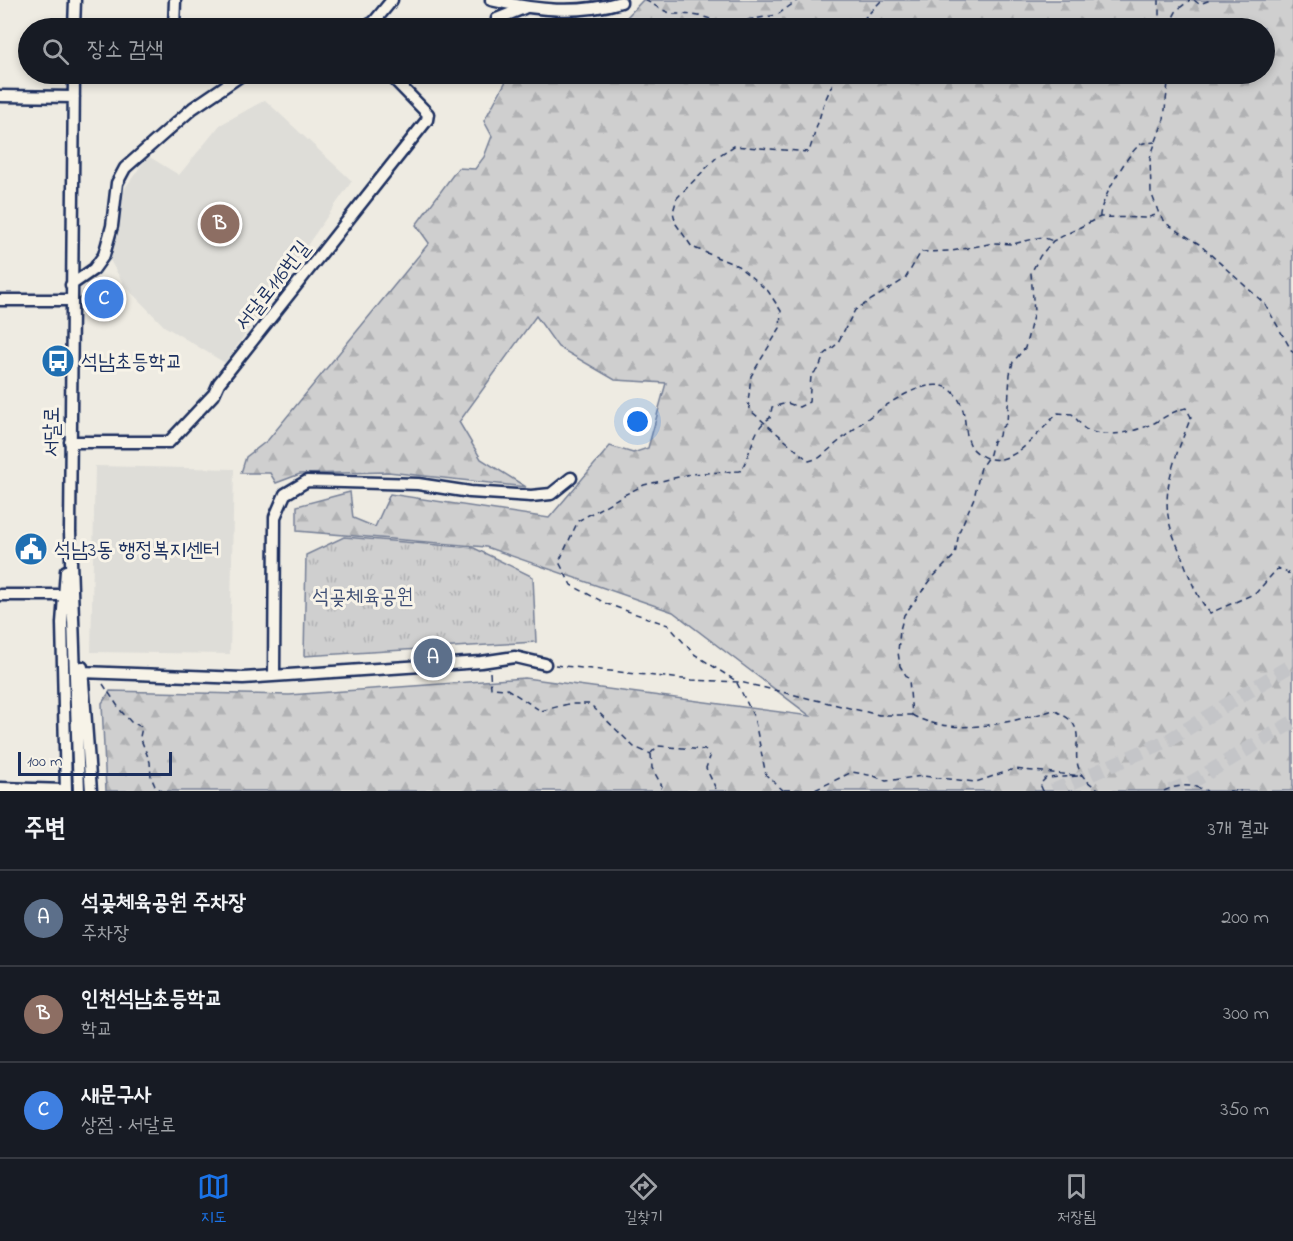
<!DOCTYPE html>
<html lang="ko">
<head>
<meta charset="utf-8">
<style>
  :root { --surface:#171b24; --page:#242831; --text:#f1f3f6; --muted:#9ea1a6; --line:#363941; --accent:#1a73e8 }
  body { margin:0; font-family:"Indie Flower","Poor Story",sans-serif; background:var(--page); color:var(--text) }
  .scale { position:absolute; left:18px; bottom:15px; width:154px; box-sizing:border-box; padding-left:6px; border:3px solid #1b2f5e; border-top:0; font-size:16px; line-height:21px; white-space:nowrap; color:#1b2f5e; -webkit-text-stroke:4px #f7f3e8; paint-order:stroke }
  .you { position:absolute; left:638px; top:422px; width:21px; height:21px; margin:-15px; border:4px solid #fff; border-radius:50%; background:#1a73e8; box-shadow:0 0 0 9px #1a73e833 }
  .badge { display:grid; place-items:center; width:39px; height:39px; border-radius:50%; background:var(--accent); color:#fff; font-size:20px; font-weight:700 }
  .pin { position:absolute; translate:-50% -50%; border:3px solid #fff; box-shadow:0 2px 6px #0006 }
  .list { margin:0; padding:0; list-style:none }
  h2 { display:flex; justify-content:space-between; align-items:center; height:78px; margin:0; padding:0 24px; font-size:26px }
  h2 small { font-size:20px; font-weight:400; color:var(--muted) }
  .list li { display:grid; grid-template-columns:39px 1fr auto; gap:18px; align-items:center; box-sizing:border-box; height:96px; padding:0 24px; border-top:2px solid var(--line) }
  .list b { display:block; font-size:22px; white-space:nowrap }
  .list p { margin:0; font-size:20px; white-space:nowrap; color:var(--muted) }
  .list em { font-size:20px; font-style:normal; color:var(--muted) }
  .icon { flex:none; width:33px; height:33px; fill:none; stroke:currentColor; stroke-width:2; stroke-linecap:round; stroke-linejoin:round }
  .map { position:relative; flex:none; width:1293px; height:791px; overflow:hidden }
  .search { position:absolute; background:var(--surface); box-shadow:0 3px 9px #0003; left:18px; right:18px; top:18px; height:66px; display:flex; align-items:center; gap:15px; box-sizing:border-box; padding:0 21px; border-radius:33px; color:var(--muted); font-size:22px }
  .sheet { height:366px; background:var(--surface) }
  nav { display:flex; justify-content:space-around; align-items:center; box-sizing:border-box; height:84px; border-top:2px solid var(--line); background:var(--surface); font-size:16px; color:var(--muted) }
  nav a { display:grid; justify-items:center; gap:3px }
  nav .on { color:var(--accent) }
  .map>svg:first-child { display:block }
</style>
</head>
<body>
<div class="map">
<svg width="1293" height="791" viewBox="0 0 1293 791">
  <defs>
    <pattern id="grass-tufts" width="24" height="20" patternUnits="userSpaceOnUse" patternTransform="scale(1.5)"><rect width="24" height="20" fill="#cfcfcf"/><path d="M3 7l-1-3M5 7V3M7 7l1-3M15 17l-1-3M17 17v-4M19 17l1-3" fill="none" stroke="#b1b2b4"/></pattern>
    <pattern id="forest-firs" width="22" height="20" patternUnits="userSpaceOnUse" patternTransform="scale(1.5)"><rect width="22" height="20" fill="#cfcfcf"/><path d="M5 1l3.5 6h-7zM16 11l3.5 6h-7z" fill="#b1b2b4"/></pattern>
  </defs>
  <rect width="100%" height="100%" fill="#eeebe2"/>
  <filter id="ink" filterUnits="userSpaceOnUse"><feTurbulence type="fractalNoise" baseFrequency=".0167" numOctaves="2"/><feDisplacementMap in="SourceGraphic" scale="12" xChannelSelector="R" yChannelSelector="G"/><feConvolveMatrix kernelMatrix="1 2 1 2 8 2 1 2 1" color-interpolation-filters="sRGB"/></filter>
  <g filter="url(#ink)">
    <!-- built -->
    <path fill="#deddd8" d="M265,100L352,181L225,363L164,326L124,285L110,260L125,188L148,156L179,175L220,125Z
      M95,466L234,469L230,654L91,652Z"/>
    <!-- grass -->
    <path fill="url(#grass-tufts)" stroke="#757f96" stroke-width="1.5" d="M344,537L474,548L533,577L536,642L304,656L306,555Z"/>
    <!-- forest -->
    <path fill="url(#forest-firs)" stroke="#757f96" stroke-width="1.5" d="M643,0H1293V791H106L102,703L110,691L289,695L525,678L810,716L673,612L486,547L297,531V506L350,492L353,518L375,527L390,494L549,518L610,446L633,453L648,448L666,383L615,380L558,347L536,316L459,422L481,459L526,487L388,472L300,474L276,483L270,473H241L246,457L268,440L429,243L416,225L458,168L475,169L484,157L492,136L484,121L510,74H1264V28H599L626,18Z
      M578,17L583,28H542L545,19Z"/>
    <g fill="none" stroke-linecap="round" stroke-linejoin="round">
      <!-- major-tunnel -->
      <path stroke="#c4c5c8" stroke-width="14" stroke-dasharray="14 7" stroke-linecap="butt" d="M1053,791L1169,740L1293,664
        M1170,791L1192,782L1293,722"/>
      <defs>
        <path id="minor" d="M491,0C536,10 577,15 621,2
          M497,19L524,8
          M74,28L75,0
          M174,28L175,0
          M363,28L374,22L392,0
          M74,74L70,532L79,791
          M0,96L74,97
          M71,285L94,269L104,255L112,226L117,183L125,168L193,108L243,74
          M0,300H71
          M70,442H169L214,394L219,383L427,120L428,114L389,74
          M0,595H63
          M82,667L91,791
          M82,672L243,678L481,662L515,657L545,664
          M274,675L275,517L285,494L307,481L418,484L470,492L531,496L551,494L571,478
          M0,788L66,790
          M66,791L62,623L66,571"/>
      </defs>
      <!-- minor casing -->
      <use href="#minor" stroke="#1b2f5e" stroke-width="15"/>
      <!-- path -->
      <path stroke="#1b2f5e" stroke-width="1.5" stroke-dasharray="6 4.5" stroke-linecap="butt" d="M645,0C653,4 667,14 676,14C695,14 712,17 727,28
        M1194,0L1199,4L1211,0
        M1159,26V0
        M728,28L748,20L777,15L798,0
        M855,28L882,0
        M1159,28L1168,27L1177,10L1190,0
        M837,74L824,103L809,152L734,146L718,156L677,198L673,212L676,224L692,247L738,266L768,291L781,311L780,328L751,376L748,403L751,411L809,461L819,458C842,440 924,362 953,392C970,410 961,430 972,448C1004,481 1035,435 1058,413L1072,414C1076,418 1080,424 1084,428C1102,441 1139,431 1156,422C1167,416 1173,411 1186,408L1191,417C1178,451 1160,488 1170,525C1173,537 1179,548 1183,560C1191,580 1196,596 1210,613L1256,593L1278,568L1293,576
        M1169,74L1164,119L1150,158L1151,192L1159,214L1167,224L1199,244L1265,304L1293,353
        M1100,217C1098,205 1129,150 1141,144C1144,142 1151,143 1155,142
        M555,665L692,680L740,682L879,715H912L909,680L900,666L898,652L900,630L904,615L933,577L955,555L959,532L974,498L981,467L990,454L993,441L999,436L1000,429L1007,423L1010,374L1013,362L1025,348L1034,312L1031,273L1040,256L1053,241L1100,217L1146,218L1159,214
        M490,672L491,688L507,689L541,711L568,704H590L634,747L651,754
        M103,684L121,711L131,722L142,727L140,737L150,762L151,777L155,786L162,791
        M912,715C954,738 1011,722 1054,710C1059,713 1066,716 1070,720C1090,739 1057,768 1102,791
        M651,753L658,746L705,750L710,757L706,768L717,791
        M651,754L652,768L662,786L660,791
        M784,790H815L852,772L874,776L886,781L922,776L976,782L1014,769L1082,776
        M784,791L766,775L754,717L736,681L694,654L668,625L607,604L571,585L559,562L578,521L622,496L644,485L691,474L740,471C752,455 752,427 770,418L772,407L787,403L799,407L809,402L811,376L819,368L824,355L837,344L855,310L905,279L921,252L952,251L994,243L1013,244L1042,237L1053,241
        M1043,791L1040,784L1046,778L1078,776
        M1164,791C1179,784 1192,784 1207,791
        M1229,791H1241"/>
      <!-- minor -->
      <use href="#minor" stroke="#f7f3e8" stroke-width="10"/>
    </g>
  </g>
  <!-- icons -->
  <defs>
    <symbol id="bus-disc" viewBox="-11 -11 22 22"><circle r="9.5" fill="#1f6fb2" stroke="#f7f3e8"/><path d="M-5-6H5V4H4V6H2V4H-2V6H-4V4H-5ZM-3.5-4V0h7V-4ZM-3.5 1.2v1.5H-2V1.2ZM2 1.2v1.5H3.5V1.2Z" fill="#fff"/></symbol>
    <symbol id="civic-disc" viewBox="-11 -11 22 22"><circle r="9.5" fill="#1f6fb2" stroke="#f7f3e8"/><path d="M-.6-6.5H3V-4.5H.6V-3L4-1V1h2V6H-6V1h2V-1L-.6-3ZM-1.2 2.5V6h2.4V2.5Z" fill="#fff"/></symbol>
  </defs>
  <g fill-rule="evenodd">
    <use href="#bus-disc" x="39" y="342" width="38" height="38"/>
    <use href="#civic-disc" x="12" y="530" width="38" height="38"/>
  </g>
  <g text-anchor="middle" stroke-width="6" stroke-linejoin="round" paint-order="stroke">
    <!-- street labels -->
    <g font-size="21" fill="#1b2f5e" stroke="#f7f3e8">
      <text transform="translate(272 285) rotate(-52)" y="7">서달로116번길</text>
      <text transform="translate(51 432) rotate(-90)" y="7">서달로</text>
    </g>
    <!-- poi labels -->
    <g font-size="21" fill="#1b2f5e" stroke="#f7f3e8" text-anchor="start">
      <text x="81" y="368">석남초등학교</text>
      <text x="54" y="556">석남3동 행정복지센터</text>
    </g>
    <!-- park labels -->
    <g font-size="21" fill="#3f4f75" stroke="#f7f3e8">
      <text x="363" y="603">석곶체육공원</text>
    </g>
  </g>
</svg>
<div class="scale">100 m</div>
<div class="you"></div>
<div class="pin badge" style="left:433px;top:658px;background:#5c6f8a">A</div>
<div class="pin badge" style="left:220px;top:224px;background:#8d6e63">B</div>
<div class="pin badge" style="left:104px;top:299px;background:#3f7fe0">C</div>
<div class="search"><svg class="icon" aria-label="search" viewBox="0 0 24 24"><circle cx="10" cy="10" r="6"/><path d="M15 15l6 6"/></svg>장소 검색</div>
</div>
<section class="sheet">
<h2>주변<small>3개 결과</small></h2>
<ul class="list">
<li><span class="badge" style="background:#5c6f8a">A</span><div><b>석곶체육공원 주차장</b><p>주차장</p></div><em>200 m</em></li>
<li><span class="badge" style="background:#8d6e63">B</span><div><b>인천석남초등학교</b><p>학교</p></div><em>300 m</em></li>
<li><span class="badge" style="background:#3f7fe0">C</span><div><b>새문구사</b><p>상점 · 서달로</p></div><em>350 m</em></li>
</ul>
</section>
<nav>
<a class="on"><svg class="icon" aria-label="map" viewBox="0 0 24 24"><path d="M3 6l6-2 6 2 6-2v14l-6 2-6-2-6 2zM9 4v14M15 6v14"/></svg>지도</a>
<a><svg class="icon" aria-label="directions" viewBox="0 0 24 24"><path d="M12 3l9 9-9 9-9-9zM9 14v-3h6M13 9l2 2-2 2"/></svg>길찾기</a>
<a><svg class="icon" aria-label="saved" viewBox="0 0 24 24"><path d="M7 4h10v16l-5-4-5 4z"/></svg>저장됨</a>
</nav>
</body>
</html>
